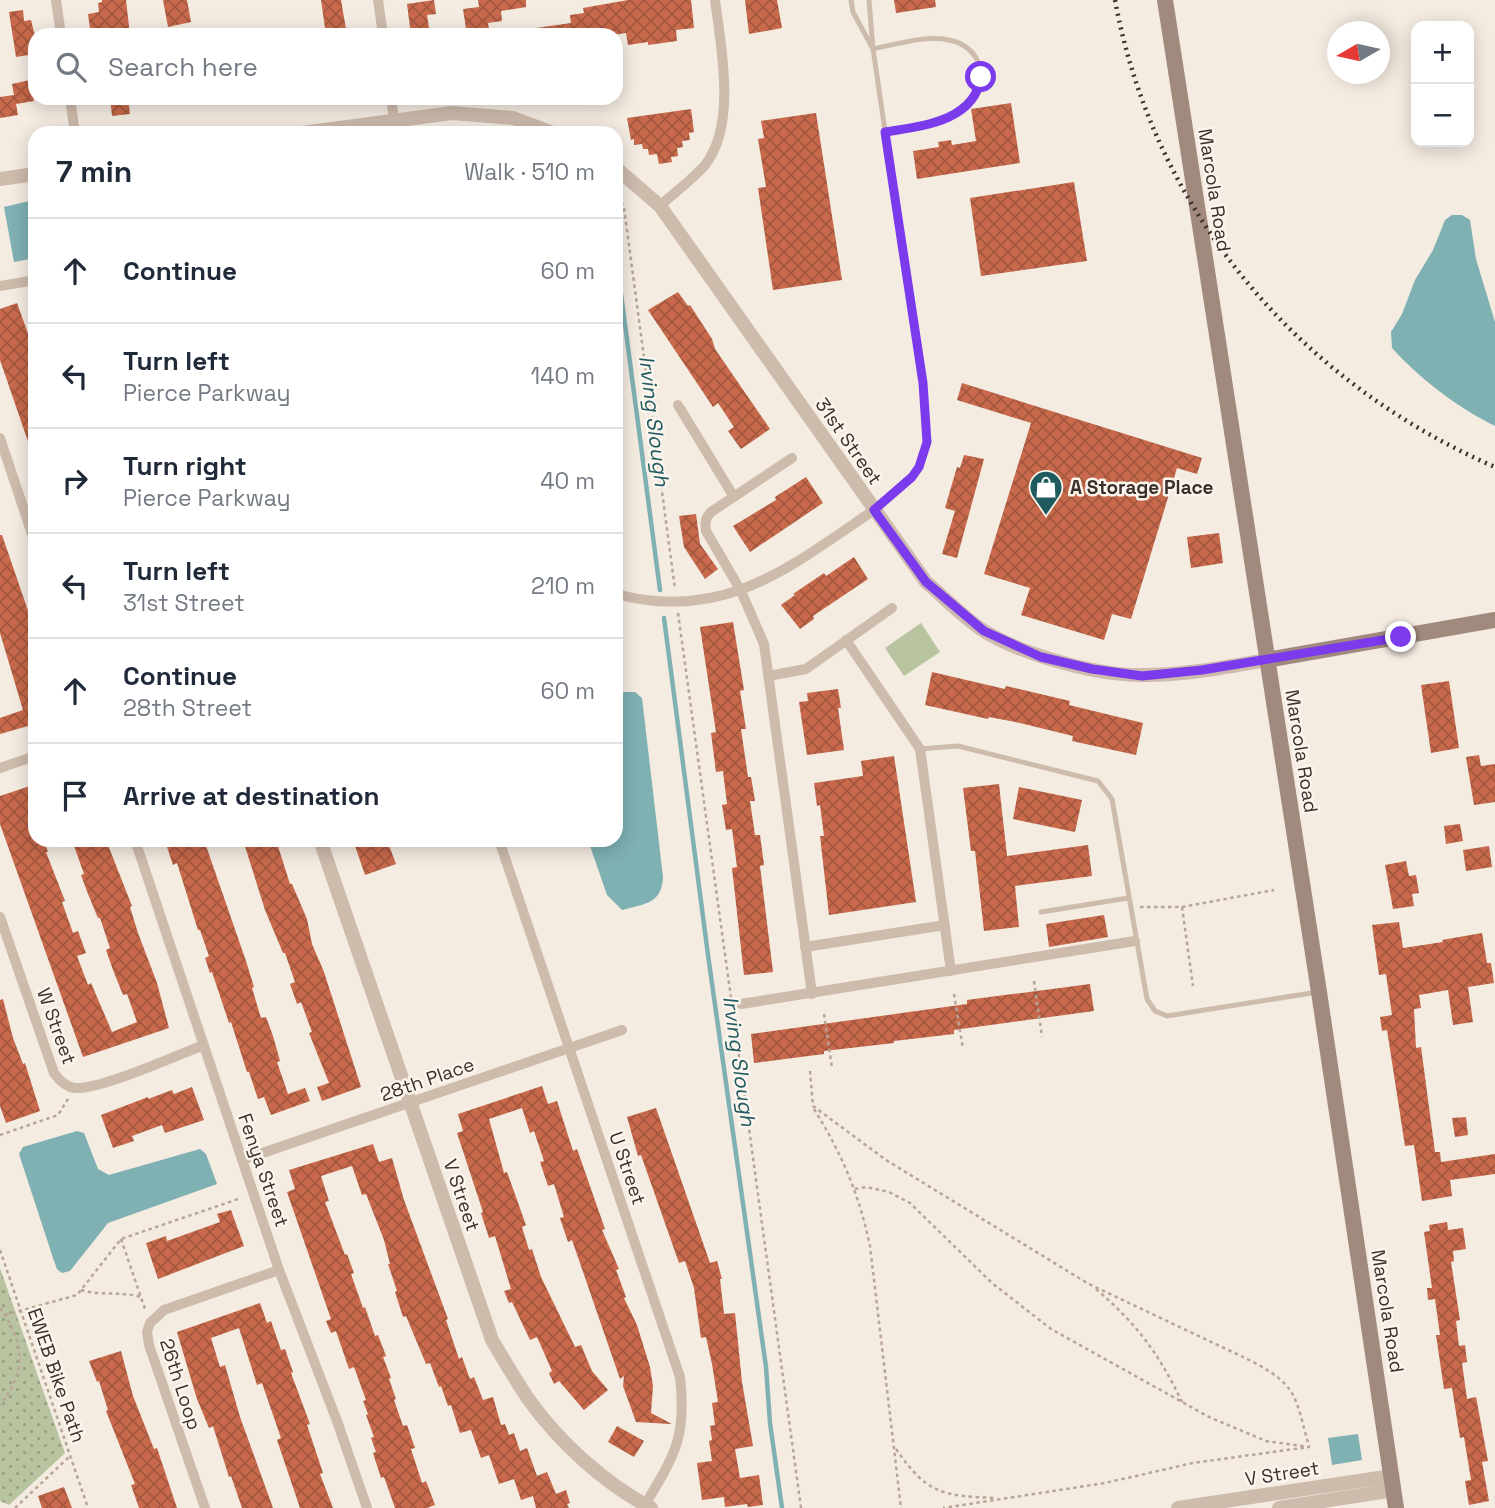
<!DOCTYPE html>
<html lang="en">
<head>
<meta charset="utf-8">
<style>
  :root { --surface:#fff; --page:#f6f6f7; --text:#1f2937; --muted:#747a83; --line:#e0e1e3 }
  body { margin:0; font-family:"Space Grotesk",sans-serif; background:var(--page); color:var(--text) }
  .controls { position:absolute; right:21px; top:21px; display:grid; overflow:hidden; border-radius:14px; box-shadow:0 4px 18px #0003 }
  .controls button { width:63px; height:63px; display:grid; place-items:center; padding:0; border:0; border-bottom:2px solid var(--line); background:var(--surface); color:var(--text); font:35px sans-serif }
  .compass { position:absolute; left:1327px; top:21px; width:63px; height:63px; border-radius:50%; background:var(--surface); box-shadow:0 4px 18px #0003; rotate:261deg }
  .stop { position:absolute; width:21px; height:21px; margin:-16px; border:5px solid #7c3aed; border-radius:50%; background:#fff }
  .stop.end { background:#7c3aed; border-color:#fff; box-shadow:0 2px 7px #0008 }
  .list { margin:0; padding:0; list-style:none }
  h2 { display:flex; justify-content:space-between; align-items:center; height:91px; margin:0; padding:0 28px; font-size:30px }
  h2 small { font-size:23px; font-weight:400; color:var(--muted) }
  .list li { display:grid; grid-template-columns:46px 1fr auto; gap:21px; align-items:center; box-sizing:border-box; height:105px; padding:0 28px; border-top:2px solid var(--line) }
  .list b { display:block; font-size:26px; white-space:nowrap }
  .list p { margin:0; font-size:23px; white-space:nowrap; color:var(--muted) }
  .list em { font-size:23px; font-style:normal; color:var(--muted) }
  .icon { flex:none; width:38px; height:38px; fill:none; stroke:currentColor; stroke-width:2; stroke-linecap:round; stroke-linejoin:round }
  .map { position:relative; flex:none; width:1495px; height:1508px; overflow:hidden }
  .search { position:absolute; background:var(--surface); box-shadow:0 4px 18px #0003; left:28px; top:28px; width:595px; height:77px; display:flex; align-items:center; gap:18px; box-sizing:border-box; padding:0 24px; border-radius:21px; color:var(--muted); font-size:26px }
  .panel { position:absolute; background:var(--surface); box-shadow:0 4px 18px #0003; left:28px; top:126px; width:595px; height:721px; border-radius:21px }
  .map>svg:first-child { display:block }
</style>
</head>
<body>
<div class="map">
<svg width="1495" height="1508" viewBox="0 0 1495 1508">
  <defs>
    <pattern id="park-dots" width="8" height="8" patternUnits="userSpaceOnUse" patternTransform="scale(1.75)"><rect width="8" height="8" fill="#b8c4a0"/><path d="M2 2h.1M6 6h.1" fill="none" stroke="#97a083" stroke-width="1.8" stroke-linecap="round"/></pattern>
    <pattern id="building-cross-hatch" width="8" height="8" patternUnits="userSpaceOnUse" patternTransform="scale(1.75)"><rect width="8" height="8" fill="#c8694b"/><path d="M0 0l8 8M0 8l8-8" fill="none" stroke="#a4573f"/></pattern>
  </defs>
  <rect width="100%" height="100%" fill="#f4ebe1"/>
  <!-- park -->
  <path fill="url(#park-dots)" d="M0,1268L65,1453L9,1505L0,1501Z"/>
  <!-- pitch -->
  <path fill="#b8c4a0" d="M921,623L940,652L904,676L885,648Z"/>
  <!-- water -->
  <path fill="#7fb0b2" d="M29,201L35,236V258L14,262L4,207Z
    M1452,215H1462L1470,220L1476,259L1495,322V426C1457,407 1420,379 1392,348L1391,332L1402,314L1415,280L1433,250L1445,220Z
    M625,692H635L642,698L663,877C662,904 644,904 622,910L607,895L588,840H616V694Z
    M77,1131L84,1133L98,1169L109,1175L200,1149L206,1154L217,1184L108,1223L70,1271L62,1273L57,1269L53,1258L19,1154L23,1147Z
    M1358,1434L1362,1460L1332,1465L1328,1438Z"/>
  <g fill="none" stroke-linecap="round" stroke-linejoin="round">
    <!-- stream -->
    <path stroke="#7fb0b2" stroke-width="4.5" d="M616,256L660,590
      M664,618L708,955L766,1367L770,1423L782,1508"/>
  </g>
  <!-- building -->
  <path fill="url(#building-cross-hatch)" d="M102,0H126L130,35H91L88,14L99,12L98,3L102,2Z
    M163,0H187L191,22L168,27Z
    M321,0H341L347,35H326Z
    M434,0L436,14L427,15L430,34L411,35L407,4Z
    M478,0H526V7L501,11L502,21L488,23L490,35H467L463,9L479,7Z
    M628,0H691L694,28L676,30L677,41L648,45V42L628,45L626,33L613,35H536V28L571,23L570,15L584,13L583,8Z
    M745,0H777L782,28L749,34Z
    M894,0H935L936,7L896,13Z
    M23,10L24,21L31,20L35,36V54L16,57L9,12Z
    M30,80L34,101L16,104L18,115L0,118V97L14,95L12,84Z
    M110,98H128L130,114L112,116Z
    M1011,103L1020,163L917,179L913,151L939,147L938,142L951,140L952,145L976,141L971,109Z
    M691,109L694,132L689,133L690,140L682,141L683,147L677,148L678,156L671,157L672,162L659,164L657,154L649,155L648,149H643L642,144L634,145V139L631,140L627,118Z
    M816,113L842,280L773,290L758,188L766,187L758,139L764,138L761,121Z
    M1074,182L1087,261L981,276L970,198Z
    M678,292L688,306L690,305L712,339L715,349L770,429L741,449L728,431L734,427L718,403L713,407L648,310Z
    M17,303L35,353V456H33L0,360V309Z
    M962,383L1202,458L1197,474L1177,468L1131,619L1112,614L1104,640L1021,615L1030,588L984,574L1031,423L957,400Z
    M964,455L984,459L957,558L942,554L955,511L945,508L957,467L960,468Z
    M806,477L823,503L750,552L733,526L776,500L775,497Z
    M696,514L700,544L718,569L705,579L684,547L679,516Z
    M1219,533L1223,563L1191,568L1187,537Z
    M0,535H2L35,631V740L33,741L28,726L0,734V718L23,710L0,633Z
    M854,557L868,579L813,616L814,619L800,629L781,605L795,595L793,594L824,573L826,576Z
    M733,622L744,690L740,691L746,729H741L748,777H751L755,801H750L755,835H760L764,865L760,866L773,972L744,975L732,868L737,867L732,829L726,830L722,805L727,804L723,771L716,772L711,733L716,732L700,627Z
    M932,672L1005,689L1006,686L1070,701L1069,705L1143,723L1136,755L1072,741L1073,736L1020,723L989,717L988,719L925,705Z
    M1449,681L1459,748L1431,753L1421,685Z
    M838,689L841,708H838L844,750L807,755L799,702L808,701L807,693Z
    M1479,755L1481,766L1495,764V802L1474,805L1466,757Z
    M894,756L916,902L829,915L820,836H824L820,805L817,806L814,783L863,776L861,761Z
    M999,784L1007,856L1088,845L1092,876L1015,886L1019,927L984,931L975,851H971L963,788Z
    M30,786L35,799L29,802L35,819V840H44L48,852H46L65,901L62,902L73,933L78,931L86,953L77,956L88,985L91,983L112,1032L137,1022L127,994L123,995L113,970L106,950L110,948L100,918H98L88,894L81,875L84,874L72,840H106L132,906L130,907L138,933L157,983L169,1028L83,1057L0,824V796Z
    M1019,787L1082,800L1075,832L1013,819Z
    M1460,824L1463,841L1446,844L1444,826Z
    M179,840H204L246,961L254,987L252,988L261,1018L266,1017L273,1036L280,1061L277,1062L288,1094L305,1088L310,1101L271,1115L264,1097L258,1099L249,1072H247L231,1022L229,1023L212,972L210,973L205,958L209,956L200,930H198L177,863L173,865L166,844Z
    M243,840H276L290,884H292L307,919L312,944L324,972L361,1087L322,1101L317,1087L329,1083L309,1033L312,1032L301,1002L297,1004L290,984L295,982L285,953H283L265,910Z
    M353,840H387L396,864L365,875Z
    M1489,846L1492,867L1466,871L1463,850Z
    M1406,861L1409,876L1416,875L1419,893L1412,894L1414,906L1393,909L1385,865Z
    M1104,915L1108,937L1049,947L1046,924Z
    M1399,922L1403,948L1443,942L1442,940L1482,933L1487,963H1491L1494,983L1468,987L1473,1022L1453,1025L1448,990L1419,995L1421,1008L1414,1009L1416,1048L1421,1047L1435,1152H1440L1441,1162L1495,1154V1174L1450,1180L1452,1196L1422,1201L1414,1145L1405,1146L1387,1030L1382,1031L1380,1017L1392,1015L1386,974L1379,975L1372,925Z
    M1090,984L1094,1011L954,1030V1034L894,1041V1043L824,1051V1054L754,1063L751,1034L967,1004V1000Z
    M3,999L13,1038L23,1064L25,1063L40,1111L6,1123L0,1106V1000Z
    M542,1086L548,1104L557,1101L573,1151L577,1149L605,1229L602,1230L619,1269L616,1270L626,1297L624,1298L637,1325L650,1367L653,1386L651,1413L672,1424L636,1422L623,1386L624,1376L620,1379L572,1240L568,1242L560,1218L564,1217L554,1184L548,1186L540,1162L544,1161L534,1131L530,1133L522,1108L489,1119L504,1173L507,1172L526,1225L522,1227L529,1250L532,1249L541,1277L575,1347L581,1345L592,1371L608,1390L584,1410L559,1381L554,1384L549,1373L552,1371L537,1337L530,1340L512,1302L509,1303L504,1291L511,1289L495,1236L489,1238L481,1213L483,1212L457,1133L463,1131L458,1114Z
    M192,1087L204,1120L165,1133L162,1125L132,1136L134,1141L113,1148L101,1115L148,1097V1099L172,1090L174,1094Z
    M656,1108L710,1263L717,1261L722,1279H720L724,1314L735,1313L742,1382L753,1446L735,1449L740,1478L759,1475L763,1505L748,1507L747,1504L725,1507L724,1497L702,1500L697,1463L712,1461L709,1441L712,1440L710,1426L715,1425L712,1403L718,1402L712,1364L706,1337L701,1338L694,1288L685,1261L679,1263L641,1155L638,1156L627,1117Z
    M1466,1117L1468,1135L1455,1137L1452,1118Z
    M373,1144L379,1162L392,1158L404,1200L448,1319L446,1320L459,1359L462,1357L470,1379L474,1377L483,1400L493,1397L501,1425L505,1424L509,1435L514,1433L520,1451L527,1448L537,1476L547,1472L556,1494L566,1490L570,1503L567,1504L569,1508H536L533,1496L521,1500L514,1479L499,1484L489,1455L481,1458L471,1430L460,1433L451,1405L448,1406L441,1386L439,1387L430,1363L426,1364L406,1316L403,1317L395,1292L397,1291L388,1264H390L384,1240L366,1194L362,1195L352,1166L321,1176L329,1201L325,1202L345,1255L347,1254L354,1273L351,1274L363,1308L365,1307L375,1336L378,1335L386,1356L383,1357L391,1378L389,1379L396,1399L394,1400L403,1426L407,1425L415,1448L411,1449L422,1483L426,1481L435,1505L427,1508H395L384,1477L381,1478L373,1453L376,1452L371,1438L374,1437L366,1415L368,1414L363,1401L366,1400L354,1367L349,1369L336,1331L331,1333L326,1321L331,1319L287,1192L295,1189L289,1170Z
    M231,1210L244,1246L158,1279L146,1243L166,1236L167,1241L220,1222L217,1214Z
    M1447,1222L1448,1230L1463,1228L1466,1249L1453,1251L1454,1261L1451,1262L1460,1320L1456,1321L1459,1346L1465,1345L1467,1362L1462,1363L1467,1399L1476,1397L1488,1461L1482,1462L1489,1501L1469,1505L1465,1481L1471,1480L1464,1437L1460,1438L1452,1388L1444,1389L1436,1335H1440L1435,1299L1428,1300L1427,1288H1432L1424,1232L1430,1231L1429,1225Z
    M260,1303L267,1323L271,1321L281,1350L285,1349L293,1372L291,1373L310,1424L307,1425L323,1473L320,1474L333,1508H300L277,1440L281,1438L262,1383L257,1385L239,1328L211,1338L220,1367L225,1365L240,1417L273,1508H242L231,1476L229,1477L213,1426L209,1428L197,1399L177,1332Z
    M121,1351L133,1396L154,1449L157,1448L177,1508H139L131,1485L135,1484L106,1411L108,1410L99,1381L97,1382L89,1361Z
    M617,1426L644,1441L634,1457L608,1442Z
    M64,1487L72,1508H42L38,1496Z"/>
  <g fill="none" stroke-linecap="round" stroke-linejoin="round">
    <!-- path -->
    <path stroke="#b9a596" stroke-width="2.5" stroke-dasharray="3.5 3.5" stroke-linecap="butt" d="M619,195L624,208L675,589
      M678,613L731,998
      M1140,907H1182L1274,890
      M1182,907L1193,986
      M1034,981L1042,1037
      M954,994L963,1049
      M733,1012L801,1508
      M824,1014L832,1068
      M810,1071L813,1106L886,1160L1087,1283L1241,1356C1259,1365 1285,1377 1294,1397C1301,1412 1304,1430 1309,1446
      M814,1109C842,1154 859,1194 870,1246L901,1508
      M0,1135L58,1115L68,1099
      M855,1189L866,1187L889,1192L910,1203L992,1283L1051,1329L1209,1417L1266,1441L1309,1447L1193,1463L1105,1483L943,1508
      M121,1239L145,1309
      M0,1250L88,1508
      M1096,1289C1137,1324 1159,1354 1182,1402
      M81,1290C101,1296 121,1291 141,1297
      M0,1308C25,1343 27,1371 0,1405
      M5,1315L77,1295L121,1239L241,1198
      M896,1449C927,1494 942,1496 996,1498
      M15,1508L70,1456"/>
    <!-- service -->
    <path stroke="#cdbbac" stroke-width="5" d="M851,0L853,12L873,49C898,44 928,34 953,41C965,44 977,54 979,66C988,119 923,126 885,132
      M869,0L873,49L927,415C928,466 915,477 876,508
      M920,749L958,746L1098,781L1112,799L1147,999L1155,1011L1167,1016L1318,992
      M1041,912L1128,898"/>
    <!-- minor -->
    <path stroke="#cdbbac" stroke-width="10" d="M56,0L61,35
      M378,0L383,35
      M70,98L75,133
      M391,98L396,133
      M660,206C675,192 692,180 705,165C737,125 721,47 715,0
      M0,286L35,280
      M678,405L734,497
      M0,438L35,543
      M792,458L711,512C705,518 705,523 706,531L741,591L764,644L812,994
      M616,594C724,623 790,567 874,510
      M846,640L920,749L951,971
      M768,676L806,669L892,608
      M0,768L35,756
      M135,840L279,1270L337,1421L367,1508
      M499,840L680,1377C687,1439 674,1456 643,1508
      M0,917L54,1073C59,1080 65,1087 75,1088C100,1090 177,1055 204,1045
      M805,947L945,925
      M741,1004L1135,941
      M242,1160L622,1030
      M205,1508L149,1345L147,1332L150,1323L164,1310L279,1270"/>
    <!-- tertiary -->
    <path stroke="#cdbbac" stroke-width="14" d="M302,133L452,113L513,118L553,133
      M616,168L660,206L926,582C945,598 964,618 984,631C1023,655 1098,676 1144,675C1185,675 1227,667 1267,660
      M0,179L35,174
      M320,840L492,1340C504,1360 516,1381 529,1400C560,1443 604,1483 651,1508
      M1178,1508L1392,1476
      M1279,1508L1394,1490"/>
    <!-- secondary -->
    <path stroke="#a18a7d" stroke-width="16" d="M1165,0L1319,992L1396,1508
      M1267,660L1495,620"/>
    <!-- rail -->
    <path stroke="#3b302b" stroke-width="4.5" stroke-dasharray="2 5" stroke-linecap="butt" d="M1115,0C1154,212 1299,382 1495,467"/>
  </g>
  <g fill="none" stroke-linecap="round" stroke-linejoin="round">
    <!-- route -->
    <path stroke="#7c3aed" stroke-width="9" d="M981,77C974,122 921,126 885,132L923,383L927,442L919,467L912,477L874,510L926,582L984,631L1041,657L1092,669L1142,676L1202,670L1401,637"/>
  </g>
  <!-- icons -->
  <defs>
    <symbol id="shop-pin" viewBox="-11 -11 22 30"><path d="M0 17L-7.5 6A9.5 9.5 0 1 1 7.5 6Z" fill="#1f5a5e" stroke="#fbf5ee"/><path d="M-5-2.5h2.3a2.7 3.5 0 0 1 5.4 0H5L5.5 6h-11ZM-1.5-2.5h3a1.5 2.3 0 0 0-3 0Z" fill="#fff"/></symbol>
  </defs>
  <g fill-rule="evenodd">
    <use href="#shop-pin" x="1027" y="468" width="38" height="52"/>
  </g>
  <g text-anchor="middle" stroke-width="5" stroke-linejoin="round" paint-order="stroke">
    <!-- street labels -->
    <g font-size="19" fill="#3b302b" stroke="#fbf5ee">
      <text transform="translate(1215 190) rotate(81)" y="7">Marcola Road</text>
      <text transform="translate(849 441) rotate(55)" y="7">31st Street</text>
      <text transform="translate(1302 751) rotate(81)" y="7">Marcola Road</text>
      <text transform="translate(57 1026) rotate(70)" y="7">W Street</text>
      <text transform="translate(427 1079) rotate(-19)" y="7">28th Place</text>
      <text transform="translate(628 1168) rotate(71)" y="7">U Street</text>
      <text transform="translate(264 1170) rotate(71)" y="7">Fenya Street</text>
      <text transform="translate(462 1195) rotate(71)" y="7">V Street</text>
      <text transform="translate(1388 1311) rotate(81)" y="7">Marcola Road</text>
      <text transform="translate(57 1375) rotate(71)" y="7">EWEB Bike Path</text>
      <text transform="translate(181 1384) rotate(72)" y="7">26th Loop</text>
      <text transform="translate(1282 1473) rotate(-9)" y="7">V Street</text>
    </g>
    <!-- poi labels -->
    <g font-size="19" font-weight="bold" fill="#3b302b" stroke="#fbf5ee" text-anchor="start">
      <text x="1070" y="494">A Storage Place</text>
    </g>
    <!-- water labels -->
    <g font-size="21" font-style="italic" fill="#1f5a5e" stroke="#fbf5ee">
      <text transform="translate(654 421) rotate(83)" y="7">Irving Slough</text>
      <text transform="translate(739 1061) rotate(82)" y="7">Irving Slough</text>
    </g>
  </g>
</svg>
<div class="controls">
<button>+</button>
<button>−</button>
</div>
<svg class="compass" viewBox="-18 -18 36 36"><path d="M0-13l5 13h-10z" fill="#e53935"/><path d="M0 13l5-13h-10z" fill="#747a83"/></svg>
<div class="stop" style="left:981px;top:77px"></div>
<div class="stop end" style="left:1401px;top:637px"></div>
<div class="search"><svg class="icon" aria-label="search" viewBox="0 0 24 24"><circle cx="10" cy="10" r="6"/><path d="M15 15l6 6"/></svg>Search here</div>
<section class="panel">
<h2>7 min<small>Walk · 510 m</small></h2>
<ul class="list">
<li><svg class="icon" aria-label="ahead" viewBox="0 0 24 24"><path d="M12 20V5M6 11l6-6 6 6"/></svg><div><b>Continue</b></div><em>60 m</em></li>
<li><svg class="icon" aria-label="left" viewBox="0 0 24 24"><path d="M17 20v-9H6M10 6l-5 5 5 5"/></svg><div><b>Turn left</b><p>Pierce Parkway</p></div><em>140 m</em></li>
<li><svg class="icon" aria-label="right" viewBox="0 0 24 24"><path d="M7 20v-9h11M14 6l5 5-5 5"/></svg><div><b>Turn right</b><p>Pierce Parkway</p></div><em>40 m</em></li>
<li><svg class="icon" aria-label="left" viewBox="0 0 24 24"><path d="M17 20v-9H6M10 6l-5 5 5 5"/></svg><div><b>Turn left</b><p>31st Street</p></div><em>210 m</em></li>
<li><svg class="icon" aria-label="ahead" viewBox="0 0 24 24"><path d="M12 20V5M6 11l6-6 6 6"/></svg><div><b>Continue</b><p>28th Street</p></div><em>60 m</em></li>
<li><svg class="icon" aria-label="arrive" viewBox="0 0 24 24"><path d="M6 21V4h12l-3 4 3 4H6"/></svg><div><b>Arrive at destination</b></div></li>
</ul>
</section>
</div>
</body>
</html>
